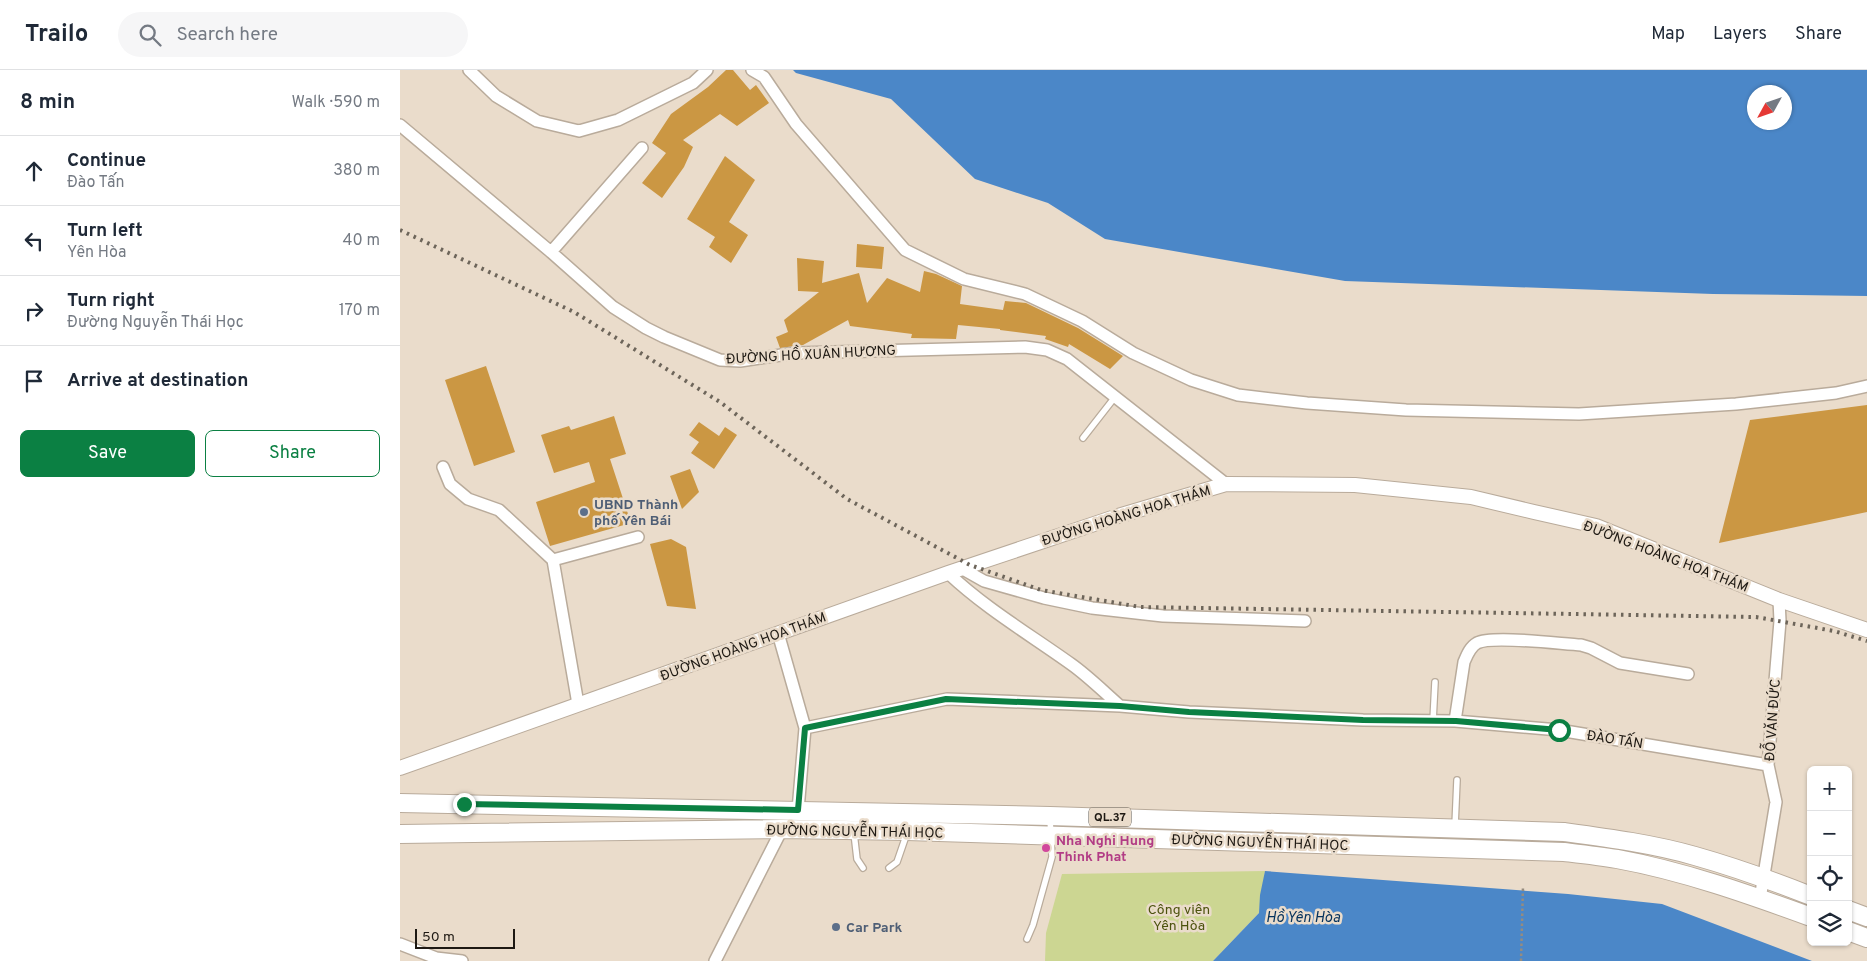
<!DOCTYPE html>
<html lang="en">
<head>
<meta charset="utf-8">
<style>
  :root { --surface:#fff; --page:#f6f6f7; --text:#1f2937; --muted:#747a83; --line:#e0e1e3; --accent:#0b8043 }
  body { margin:0; font-family:Overpass,sans-serif; background:var(--page); color:var(--text) }
  .controls { position:absolute; right:15px; bottom:15px; display:grid; overflow:hidden; border-radius:8px; box-shadow:0 1px 4px #0004 }
  .controls button { width:45px; height:45px; display:grid; place-items:center; padding:0; border:0; border-bottom:1px solid var(--line); background:var(--surface); color:var(--text); font:25px sans-serif }
  .compass { position:absolute; left:1347px; top:15px; width:45px; height:45px; border-radius:50%; background:var(--surface); box-shadow:0 1px 4px #0004; rotate:230deg }
  .scale { position:absolute; left:15px; bottom:12px; width:100px; box-sizing:border-box; padding-left:5px; border:2px solid #1e1913; border-top:0; font-size:14px; line-height:18px; white-space:nowrap; color:#1e1913; -webkit-text-stroke:4px #eadccb; paint-order:stroke }
  .stop { position:absolute; width:15px; height:15px; margin:-11px; border:4px solid #0b8043; border-radius:50%; background:#fff }
  .stop.end { background:#0b8043; border-color:#fff; box-shadow:0 1px 5px #0008 }
  .list { margin:0; padding:0; list-style:none }
  h2 { display:flex; justify-content:space-between; align-items:center; height:65px; margin:0; padding:0 20px; font-size:21px }
  h2 small { font-size:16px; font-weight:400; color:var(--muted) }
  .list li { display:grid; grid-template-columns:32px 1fr auto; gap:15px; align-items:center; box-sizing:border-box; height:70px; padding:0 20px; border-top:1px solid var(--line) }
  .list b { display:block; font-size:19px; white-space:nowrap }
  .list p { margin:0; font-size:16px; white-space:nowrap; color:var(--muted) }
  .list em { font-size:16px; font-style:normal; color:var(--muted) }
  .actions { display:flex; gap:10px; padding:15px 20px }
  .actions a { flex:1; padding:11px 0; border:1px solid var(--accent); border-radius:8px; text-align:center; font-size:18px; color:var(--accent) }
  .actions .main { background:var(--accent); color:#fff }
  .icon { flex:none; width:28px; height:28px; fill:none; stroke:currentColor; stroke-width:2; stroke-linecap:round; stroke-linejoin:round }
  .map { position:relative; flex:none; width:1467px; height:891px; overflow:hidden }
  header { display:flex; align-items:center; gap:30px; box-sizing:border-box; height:70px; padding:0 25px; background:var(--surface); border-bottom:1px solid var(--line) }
  header strong { font-size:24px }
  nav { display:flex; gap:28px; margin-inline-start:auto; font-size:18px }
  .search { width:350px; height:45px; background:var(--page); display:flex; align-items:center; gap:12px; box-sizing:border-box; padding:0 18px; border-radius:28px; color:var(--muted); font-size:19px }
  main { display:flex }
  aside { flex:1; background:var(--surface) }
  .map>svg:first-child { display:block }
</style>
</head>
<body>
<header>
<strong>Trailo</strong>
<div class="search"><svg class="icon" aria-label="search" viewBox="0 0 24 24"><circle cx="10" cy="10" r="6"/><path d="M15 15l6 6"/></svg>Search here</div>
<nav><a>Map</a><a>Layers</a><a>Share</a></nav>
</header>
<main>
<aside>
<h2>8 min<small>Walk · 590 m</small></h2>
<ul class="list">
<li><svg class="icon" aria-label="ahead" viewBox="0 0 24 24"><path d="M12 20V5M6 11l6-6 6 6"/></svg><div><b>Continue</b><p>Đào Tấn</p></div><em>380 m</em></li>
<li><svg class="icon" aria-label="left" viewBox="0 0 24 24"><path d="M17 20v-9H6M10 6l-5 5 5 5"/></svg><div><b>Turn left</b><p>Yên Hòa</p></div><em>40 m</em></li>
<li><svg class="icon" aria-label="right" viewBox="0 0 24 24"><path d="M7 20v-9h11M14 6l5 5-5 5"/></svg><div><b>Turn right</b><p>Đường Nguyễn Thái Học</p></div><em>170 m</em></li>
<li><svg class="icon" aria-label="arrive" viewBox="0 0 24 24"><path d="M6 21V4h12l-3 4 3 4H6"/></svg><div><b>Arrive at destination</b></div></li>
</ul>
<div class="actions"><a class="main">Save</a><a>Share</a></div>
</aside>
<div class="map">
<svg width="1467" height="891" viewBox="0 0 1467 891">
  <rect width="100%" height="100%" fill="#eadccb"/>
  <!-- green -->
  <path fill="#ccd692" d="M865,801L859,843L813,891H645L646,863L662,804Z"/>
  <!-- water -->
  <path fill="#4b87c8" fill-rule="evenodd" d="M393,0H1467V226L1313,224L945,211L705,169L648,133L575,109L491,29L396,3ZM1354,22H1384V52H1354Z
    M865,801L1168,824L1262,834L1412,891H813L859,843L860,825Z"/>
  <!-- building -->
  <path fill="#cb9743" d="M326,0H333L350,20L356,15L369,33L337,56L320,44L283,70L293,77L284,97L262,128L242,113L266,83L252,73L271,44L308,17Z
    M325,86L355,110L329,152L348,165L331,193L309,177L315,167L287,149Z
    M457,174L484,177L482,199L456,197Z
    M397,188L424,191L422,213L459,203L467,233L487,208L520,222L524,201L536,204L562,216L560,234L603,240L605,231L626,233L678,258L723,286L710,299L669,274L668,277L645,269L646,266L600,260V259L558,255L556,269L511,268L512,264L450,256L448,250L403,275L380,278L376,267L388,262L384,250L419,222L398,221Z
    M86,296L115,382L74,396L45,310Z
    M1467,335V442L1319,473L1350,350Z
    M214,346L226,384L210,389L231,453L150,476L136,432L195,412L189,392L154,403L141,365L169,356L171,360Z
    M299,352L319,366L325,357L337,365L314,399L291,383L299,372L289,365Z
    M290,399L299,422L282,439L270,406Z
    M271,469L286,477L296,539L267,536L250,474Z"/>
  <g fill="none" stroke-linecap="round" stroke-linejoin="round">
    <defs>
      <path id="service" d="M683,368L715,327
        M1033,651L1035,612
        M1055,756L1057,710
        M454,763L457,789L463,798
        M489,798L497,792L507,763
        M627,869L633,855L652,787L650,748"/>
      <path id="minor" d="M69,0L96,26L137,51L179,61L218,50L293,13L307,0
        M352,0L364,7L396,54L505,180L564,209L625,224L682,251L733,283L791,310L838,325L907,333L1006,340L1179,344L1336,334L1436,323L1467,316
        M0,55L151,182L213,237L246,258L264,267L320,290L340,291L395,283L625,277L647,280L667,289L826,414
        M151,182L242,78
        M43,397L50,414L68,429L99,440L153,490L178,634
        M153,490L238,467
        M561,498L584,511L644,528L692,538L763,546L905,551
        M548,503C585,538 629,564 671,594C688,606 704,622 720,636
        M378,563L405,658L398,740
        M1055,651L1064,592C1067,585 1070,577 1077,573C1092,565 1161,574 1181,575L1191,578L1220,593L1288,604
        M405,658L547,629L720,636L789,642L963,650L1055,651L1159,660L1368,695
        M1360,829L1376,732L1368,695L1380,551L1379,530
        M0,874L36,888L62,891
        M315,891L382,759"/>
      <path id="tertiary" d="M0,698L548,503L718,446L826,414L955,415L1071,427L1134,442L1196,456L1379,530L1467,560"/>
      <path id="primary" d="M0,733L650,746L1164,762C1208,768 1253,774 1295,786C1334,797 1373,811 1411,826
        M0,764L382,759L507,761L1164,782C1181,784 1199,786 1217,789C1283,801 1348,824 1411,847
        M1448,840L1467,847
        M1448,861L1467,868"/>
    </defs>
    <!-- service casing -->
    <use href="#service" stroke="#b9ab9b" stroke-width="8"/>
    <!-- minor casing -->
    <use href="#minor" stroke="#b9ab9b" stroke-width="14"/>
    <!-- tertiary casing -->
    <use href="#tertiary" stroke="#b9ab9b" stroke-width="16"/>
    <!-- primary casing -->
    <use href="#primary" stroke="#b9ab9b" stroke-width="20"/>
    <!-- path -->
    <path stroke="#968c7f" stroke-width="2.5" stroke-dasharray="2.5 2.5" stroke-linecap="butt" d="M1121,891L1123,816"/>
    <!-- service -->
    <use href="#service" stroke="#fff" stroke-width="5.5"/>
    <!-- minor -->
    <use href="#minor" stroke="#fff" stroke-width="11"/>
    <!-- tertiary -->
    <use href="#tertiary" stroke="#fff" stroke-width="14"/>
    <!-- primary -->
    <use href="#primary" stroke="#fff" stroke-width="18"/>
    <!-- rail -->
    <path stroke="#6d655a" stroke-width="4" stroke-dasharray="2.5 5" stroke-linecap="butt" d="M0,160L174,242L320,332L447,429L570,495L641,520L740,537L1356,547L1434,561L1467,571"/>
  </g>
  <g fill="none" stroke-linecap="round" stroke-linejoin="round">
    <!-- route -->
    <path stroke="#0b8043" stroke-width="6" d="M64,734L398,740L405,658L546,629L720,636L789,642L963,650L1056,651L1159,660"/>
  </g>
  <!-- markers -->
  <g fill="#5c6f8a" stroke="#eadccb" stroke-width="2">
    <circle cx="184" cy="442" r="5"/>
    <circle cx="436" cy="857" r="5"/>
  </g>
  <circle fill="#d1479c" stroke="#eadccb" stroke-width="2" cx="646" cy="778" r="5"/>
  <g text-anchor="middle" stroke-width="5" stroke-linejoin="round" paint-order="stroke">
    <!-- shield labels -->
    <rect fill="#eadccb" stroke="#5b544a" stroke-width="1" x="689" y="737.5" width="42" height="19" rx="4"/>
    <g font-size="12" font-weight="bold" fill="#1e1913">
      <text x="710" y="751">QL.37</text>
    </g>
    <!-- street labels -->
    <g font-size="14" fill="#1e1913" stroke="#eadccb">
      <text transform="translate(411 284) rotate(-3)" y="5">ĐƯỜNG HỒ XUÂN HƯƠNG</text>
      <text transform="translate(726 445) rotate(-17)" y="5">ĐƯỜNG HOÀNG HOA THÁM</text>
      <text transform="translate(1266 486) rotate(21)" y="5">ĐƯỜNG HOÀNG HOA THÁM</text>
      <text transform="translate(343 576) rotate(-20)" y="5">ĐƯỜNG HOÀNG HOA THÁM</text>
      <text transform="translate(1372 650) rotate(-86)" y="5">ĐỖ VĂN ĐỨC</text>
      <text transform="translate(1215 669) rotate(9)" y="5">ĐÀO TẤN</text>
      <text transform="translate(455 761) rotate(1)" y="5">ĐƯỜNG NGUYỄN THÁI HỌC</text>
      <text transform="translate(860 772) rotate(2)" y="5">ĐƯỜNG NGUYỄN THÁI HỌC</text>
    </g>
    <!-- service labels -->
    <g font-size="14" font-weight="bold" fill="#4e5e75" stroke="#eadccb" text-anchor="start">
      <text x="194" y="439">UBND Thành<tspan x="194" dy="16">phố Yên Bái</tspan></text>
      <text x="446" y="862">Car Park</text>
    </g>
    <!-- hotel labels -->
    <g font-size="14" font-weight="bold" fill="#b23c85" stroke="#eadccb" text-anchor="start">
      <text x="656" y="775">Nha Nghi Hung<tspan x="656" dy="16">Think Phat</tspan></text>
    </g>
    <!-- park labels -->
    <g font-size="14" fill="#4d530e" stroke="#eadccb">
      <text x="779" y="844">Công viên<tspan x="779" dy="16">Yên Hòa</tspan></text>
    </g>
    <!-- water labels -->
    <g font-size="15" font-style="italic" fill="#05325c" stroke="#eadccb">
      <text x="903" y="852">Hồ Yên Hòa</text>
    </g>
  </g>
</svg>
<div class="controls">
<button>+</button>
<button>−</button>
<button><svg class="icon" aria-label="locate" viewBox="0 0 24 24"><circle cx="12" cy="12" r="6"/><path d="M12 2v4M12 18v4M2 12h4M18 12h4"/></svg></button>
<button><svg class="icon" aria-label="layers" viewBox="0 0 24 24"><path d="M12 4l9 5-9 5-9-5zM3 14l9 5 9-5"/></svg></button>
</div>
<svg class="compass" viewBox="-18 -18 36 36"><path d="M0-13l5 13h-10z" fill="#e53935"/><path d="M0 13l5-13h-10z" fill="#747a83"/></svg>
<div class="scale">50 m</div>
<div class="stop" style="left:1159px;top:660px"></div>
<div class="stop end" style="left:64px;top:734px"></div>
</div>
</main>
</body>
</html>
